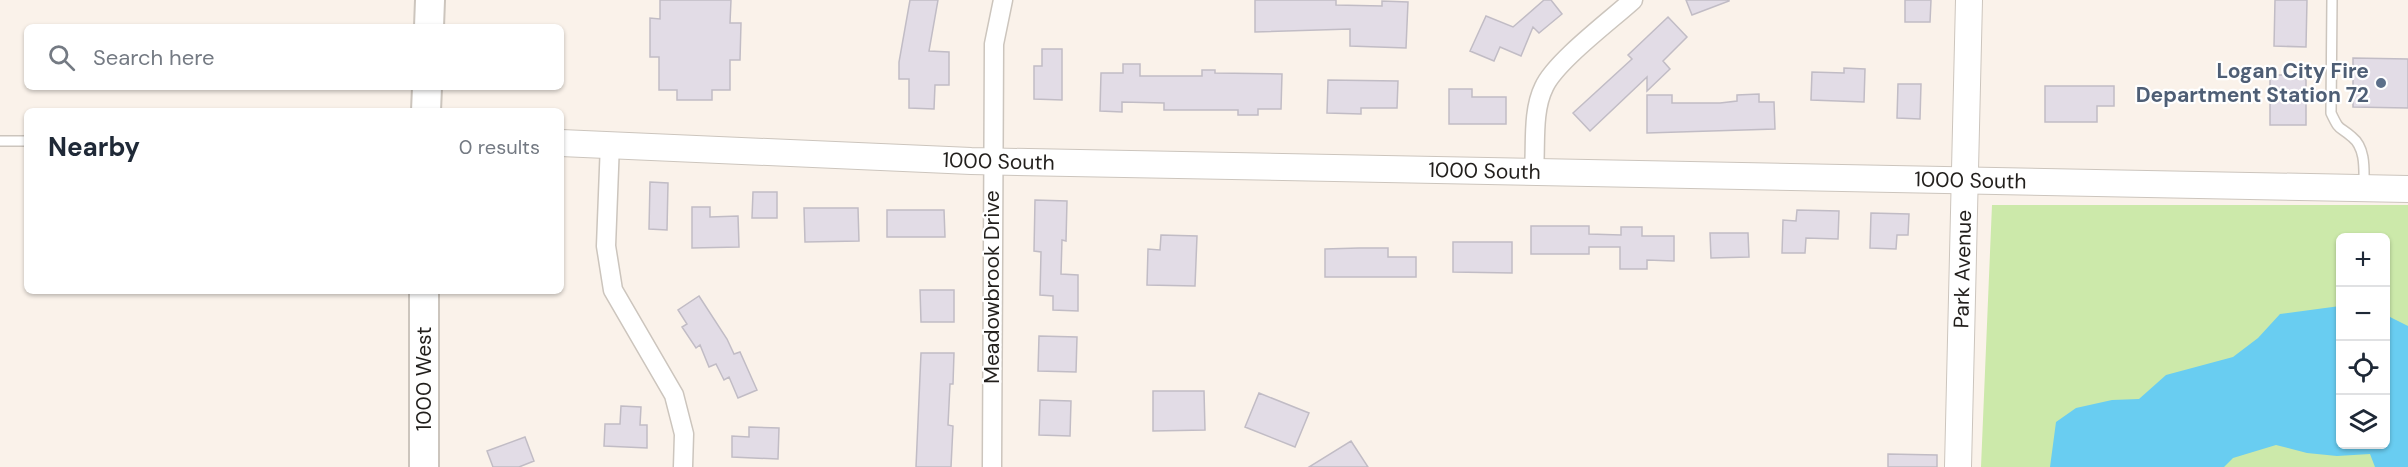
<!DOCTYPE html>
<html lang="en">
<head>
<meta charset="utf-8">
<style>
  :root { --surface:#fff; --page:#f6f6f7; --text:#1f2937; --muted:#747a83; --line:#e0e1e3 }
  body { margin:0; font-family:"DM Sans",sans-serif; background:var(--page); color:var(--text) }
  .controls { position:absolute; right:18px; bottom:18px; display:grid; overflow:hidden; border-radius:9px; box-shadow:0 2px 4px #0004 }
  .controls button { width:54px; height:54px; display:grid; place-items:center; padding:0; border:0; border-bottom:2px solid var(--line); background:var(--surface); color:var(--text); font:30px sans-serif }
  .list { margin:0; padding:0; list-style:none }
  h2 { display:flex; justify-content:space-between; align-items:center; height:78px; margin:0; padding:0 24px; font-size:26px }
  h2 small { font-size:20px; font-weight:400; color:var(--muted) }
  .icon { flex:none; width:33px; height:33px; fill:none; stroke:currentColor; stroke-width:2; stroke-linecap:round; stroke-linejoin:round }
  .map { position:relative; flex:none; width:2408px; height:467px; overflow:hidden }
  .search { position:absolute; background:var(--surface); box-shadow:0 2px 4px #0004; left:24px; top:24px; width:540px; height:66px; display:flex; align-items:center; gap:15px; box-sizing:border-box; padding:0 21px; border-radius:9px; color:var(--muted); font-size:22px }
  .panel { position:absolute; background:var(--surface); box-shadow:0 2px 4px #0004; left:24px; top:108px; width:540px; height:186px; border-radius:9px }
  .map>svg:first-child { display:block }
</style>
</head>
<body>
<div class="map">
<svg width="2408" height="467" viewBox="0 0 2408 467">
  <rect width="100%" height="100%" fill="#faf2ea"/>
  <!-- green -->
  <path fill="#cce9aa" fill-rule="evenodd" d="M1992,205H2408V467H1981ZM2340,237H2386V444H2340Z"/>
  <!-- water -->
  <path fill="#69cdf1" d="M2340,306V444H2386V315L2408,326V467H2375L2370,454L2337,456L2307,453L2276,445L2233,458L2224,467H2050L2056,422L2076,408L2112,400L2139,399L2166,375L2233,357L2258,338L2280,314Z"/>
  <!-- building -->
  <path fill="#e2dce6" stroke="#c1bcc5" stroke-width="1.5" d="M660,0H731L730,23H741L740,60H730V90H712V100H677V90H659V57H650V18L660,19Z
    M910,0H938L929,51L949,52V85H935L934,109L909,108V79H899V62Z
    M1255,0H1336V5L1382,6V1L1408,2L1406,48L1350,46V29L1255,32Z
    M1544,0H1551L1562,14L1539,33L1533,27L1521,56L1500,47L1494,61L1470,51L1486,16L1513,27Z
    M1686,0H1729V1L1692,15Z
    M1905,0H1931L1930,22H1905Z
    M2275,0H2307L2306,47L2274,46Z
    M1668,17L1687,37L1663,61L1670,69L1647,91V77L1590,131L1573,113L1632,59L1628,55Z
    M1042,49H1062V100L1034,99V66H1042Z
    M2353,58L2408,59V108L2353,107Z
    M1123,64H1140V76H1202V70H1215V73L1282,74L1281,109H1258V115H1238V110H1164V103L1122,102V112L1100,111L1101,73H1123Z
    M1844,68L1865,69L1864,102L1811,100L1812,72L1844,73Z
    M2270,75H2306V125H2270Z
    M1328,80L1398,81L1397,108H1361V114L1327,113Z
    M1898,84H1921L1920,119L1897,118Z
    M2045,86H2114V106H2097V122H2045Z
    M1449,89H1472V97H1506V124H1449Z
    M1759,94V102H1774L1775,129L1647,133V95H1672V103H1720L1737,101V95Z
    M650,182L668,183L667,230L649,229Z
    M753,192H777V218H752Z
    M1035,200L1067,201L1066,241L1062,240L1061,274L1078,275V311L1053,310V296L1040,295L1041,252L1034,251Z
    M692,207H710V217L738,216L739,247L692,248Z
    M804,208H858L859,241L805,242Z
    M887,210H944L945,237H887Z
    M1797,210L1839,211L1838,239L1806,238L1805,253H1782L1783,220L1796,221Z
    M1871,213L1909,214L1908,235H1897L1896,249L1870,248Z
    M1531,226H1589V234L1621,235V227H1642V236H1674V261L1647,260V269H1620V247H1589V254H1531Z
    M1710,233H1748L1749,257L1711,258Z
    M1161,235L1197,236L1195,286L1147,285L1148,249L1160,250Z
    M1453,242H1512V273L1453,272Z
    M1359,248H1388V257H1416V277H1325V249Z
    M920,290H954V322H921Z
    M699,296L727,339L734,354L740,352L757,390L738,398L729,377L724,380L716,364L709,367L700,345L696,348L682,327L687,324L678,310Z
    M1039,336L1077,337L1076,372L1038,371Z
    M921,353H954L953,384H950L948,425L953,426L951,467H916Z
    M1153,391H1204L1205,430L1153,431Z
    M1259,393L1309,413L1295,447L1245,427Z
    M1040,400L1071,401L1070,436L1039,435Z
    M621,406L641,407L640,425H647V448L604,446L605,424H620Z
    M749,427L779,428L778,459L732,457V436L749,437Z
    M525,437L534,461L519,467H493L487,451Z
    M1351,441L1368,467H1309Z
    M1888,454L1937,455V467H1888Z"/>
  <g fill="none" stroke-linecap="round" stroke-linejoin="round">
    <defs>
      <path id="lane" d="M2332,0L2331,113C2340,132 2338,125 2352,137C2366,148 2364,170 2364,186
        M0,141H27"/>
      <path id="street" d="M610,143L606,246L613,290L674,395L684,434L683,467
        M1534,170C1536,145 1532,111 1544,87C1555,62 1611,20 1633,0
        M992,467L994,44L1003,0"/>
      <g id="secondary">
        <path id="s1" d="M561,143L971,161L2408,189"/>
        <path id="s2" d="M1958,467L1969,0"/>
      </g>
      <path id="primary" d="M429,27L430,0
        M426,111L427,87
        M424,467V291"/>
    </defs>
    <!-- lane casing -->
    <use href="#lane" stroke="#ccc5bd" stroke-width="12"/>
    <!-- street casing -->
    <use href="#street" stroke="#ccc5bd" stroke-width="21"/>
    <!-- secondary casing -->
    <use href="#secondary" stroke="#ccc5bd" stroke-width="28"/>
    <!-- primary casing -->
    <use href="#primary" stroke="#ccc5bd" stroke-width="32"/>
    <!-- lane -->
    <use href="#lane" stroke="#fff" stroke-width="9"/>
    <!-- street -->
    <use href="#street" stroke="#fff" stroke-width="18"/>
    <!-- secondary -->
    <use href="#secondary" stroke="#fff" stroke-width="26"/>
    <!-- primary -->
    <use href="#primary" stroke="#fff" stroke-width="28"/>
  </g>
  <!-- markers -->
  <circle fill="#5c6f8a" stroke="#fff" stroke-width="2" cx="2381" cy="83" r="6"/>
  <g text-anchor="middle" stroke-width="4.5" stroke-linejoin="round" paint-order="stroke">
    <!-- service labels -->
    <g font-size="21" font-weight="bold" fill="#4e5e75" stroke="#fff" text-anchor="end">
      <text x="2369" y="78">Logan City Fire<tspan x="2369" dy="24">Department Station 72</tspan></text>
    </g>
    <!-- street labels -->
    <g font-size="21" fill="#221f1c" stroke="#fff">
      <text dy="7" stroke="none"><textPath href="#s1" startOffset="438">1000 South</textPath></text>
      <text dy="7" stroke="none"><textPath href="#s1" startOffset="924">1000 South</textPath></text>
      <text dy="7" stroke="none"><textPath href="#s1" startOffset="1410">1000 South</textPath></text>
      <text dy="7" stroke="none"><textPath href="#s2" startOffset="198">Park Avenue</textPath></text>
      <text transform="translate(992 287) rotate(-90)" y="7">Meadowbrook Drive</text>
      <text transform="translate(424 379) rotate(-90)" y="7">1000 West</text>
    </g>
  </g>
</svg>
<div class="controls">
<button>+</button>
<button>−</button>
<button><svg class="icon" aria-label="locate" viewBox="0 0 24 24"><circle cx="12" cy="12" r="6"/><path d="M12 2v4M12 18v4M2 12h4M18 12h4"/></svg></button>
<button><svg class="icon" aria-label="layers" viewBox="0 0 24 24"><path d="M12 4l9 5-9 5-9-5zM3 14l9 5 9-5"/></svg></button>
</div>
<div class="search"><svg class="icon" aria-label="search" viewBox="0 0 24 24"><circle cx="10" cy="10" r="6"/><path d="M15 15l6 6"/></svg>Search here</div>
<section class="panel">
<h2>Nearby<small>0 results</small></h2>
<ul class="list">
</ul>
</section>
</div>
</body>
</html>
